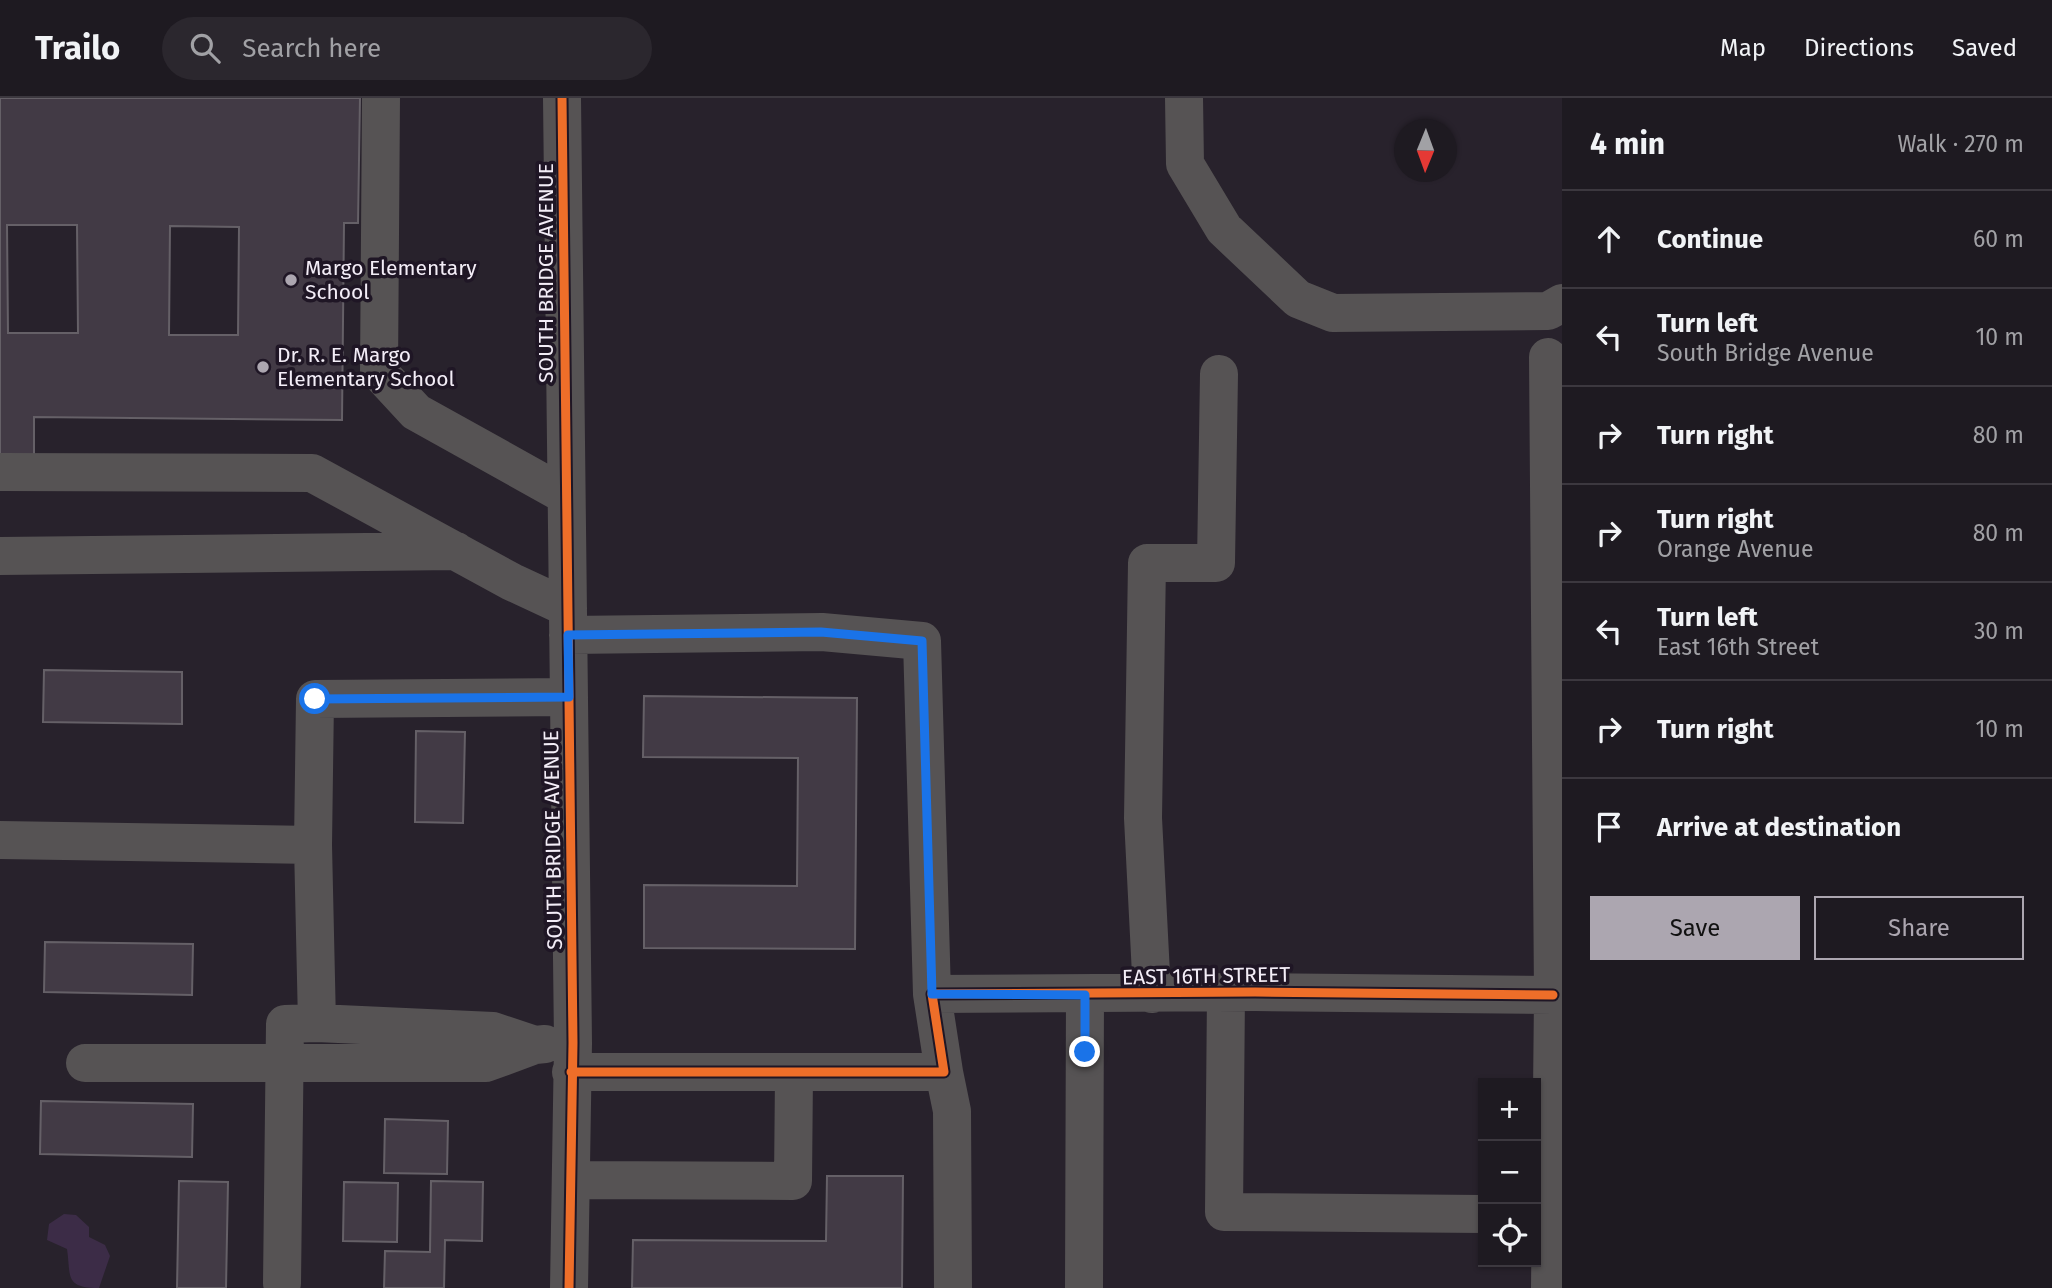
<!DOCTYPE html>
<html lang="en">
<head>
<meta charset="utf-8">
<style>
  :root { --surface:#1e1a21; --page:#2b272e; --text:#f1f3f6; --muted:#a1a1a5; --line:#3c383f; --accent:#aca6b0 }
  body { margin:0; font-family:"Fira Sans",sans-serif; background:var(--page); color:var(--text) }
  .controls { position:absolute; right:21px; bottom:21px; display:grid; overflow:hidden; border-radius:0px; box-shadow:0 2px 5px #0004 }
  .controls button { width:63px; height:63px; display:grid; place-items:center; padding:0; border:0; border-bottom:2px solid var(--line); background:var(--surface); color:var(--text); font:35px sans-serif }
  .compass { position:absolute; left:1394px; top:21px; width:63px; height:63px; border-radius:50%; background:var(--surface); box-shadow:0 2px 5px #0004; rotate:181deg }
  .stop { position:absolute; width:21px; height:21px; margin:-16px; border:5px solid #1a73e8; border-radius:50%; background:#fff }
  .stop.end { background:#1a73e8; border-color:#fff; box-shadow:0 2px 7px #0008 }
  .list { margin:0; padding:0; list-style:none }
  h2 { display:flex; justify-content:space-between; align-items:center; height:91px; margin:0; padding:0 28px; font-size:30px }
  h2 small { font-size:23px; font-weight:400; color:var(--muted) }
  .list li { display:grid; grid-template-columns:46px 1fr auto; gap:21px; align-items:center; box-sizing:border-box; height:98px; padding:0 28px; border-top:2px solid var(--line) }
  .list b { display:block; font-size:26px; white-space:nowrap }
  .list p { margin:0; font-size:23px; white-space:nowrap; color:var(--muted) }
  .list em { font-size:23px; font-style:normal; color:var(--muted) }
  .actions { display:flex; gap:14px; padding:21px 28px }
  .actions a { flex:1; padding:16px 0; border:2px solid var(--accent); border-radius:0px; text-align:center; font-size:24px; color:var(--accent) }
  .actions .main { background:var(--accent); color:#111 }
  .icon { flex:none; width:38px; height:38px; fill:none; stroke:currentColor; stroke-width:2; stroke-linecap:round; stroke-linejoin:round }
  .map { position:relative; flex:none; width:1562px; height:1190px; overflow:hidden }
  header { display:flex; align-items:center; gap:42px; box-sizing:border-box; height:98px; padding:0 35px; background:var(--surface); border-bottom:2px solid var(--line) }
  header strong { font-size:33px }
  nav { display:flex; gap:38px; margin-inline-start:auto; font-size:24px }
  .search { width:490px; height:63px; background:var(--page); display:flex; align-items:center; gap:18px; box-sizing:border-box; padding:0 24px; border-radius:38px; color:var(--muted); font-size:26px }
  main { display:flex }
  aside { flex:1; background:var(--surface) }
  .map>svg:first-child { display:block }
</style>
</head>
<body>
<header>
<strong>Trailo</strong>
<div class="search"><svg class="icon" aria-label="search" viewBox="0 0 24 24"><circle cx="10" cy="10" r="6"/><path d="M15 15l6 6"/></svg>Search here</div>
<nav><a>Map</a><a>Directions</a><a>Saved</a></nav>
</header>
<main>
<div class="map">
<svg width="1562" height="1190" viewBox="0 0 1562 1190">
  <rect width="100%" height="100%" fill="#28222c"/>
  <!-- green -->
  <path fill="#3c2c47" d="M64,1116L76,1117L89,1129V1139L105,1147L110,1158L99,1190C64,1190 71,1178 67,1151L47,1142L49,1126Z"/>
  <!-- building -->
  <path fill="#423a45" stroke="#656067" stroke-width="2" fill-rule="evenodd" d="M0,0H360L358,125H344L342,322L34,319V358L0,357ZM7,127H77L78,235H8ZM170,128L239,129L238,237H169Z
    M44,572L182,574V626L43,624Z
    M644,598L857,600L855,851L644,850V787L797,788L798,660L643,659Z
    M416,633L465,634L463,725L415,724Z
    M45,844L193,846L192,897L44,894Z
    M41,1003L193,1006L192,1059L40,1056Z
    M385,1021L448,1023L447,1076L384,1075Z
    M827,1078H903L902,1190H632L633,1142L826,1143Z
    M179,1083L228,1084L226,1190H177Z
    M431,1083L483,1084L482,1143L445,1142L444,1190H384L385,1153L430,1154Z
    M344,1084L398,1085L397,1144L343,1143Z"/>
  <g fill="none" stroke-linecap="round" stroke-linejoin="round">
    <!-- minor -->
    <path stroke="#565354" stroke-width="38" d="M381,0L379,274L416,314L565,397
      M562,0L573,945L569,1190
      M1184,0L1185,66L1224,131L1298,201L1333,215L1548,213L1562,205
      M1548,259L1553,897L1550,1190
      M0,374L312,375L512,484L568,510
      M0,458L456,453
      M568,537L822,534L922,543L932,896
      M0,742L313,747L315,601L569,599
      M313,747L317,925
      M1226,895L1224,1114L1483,1116
      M1152,896L1143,720L1147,465H1216L1219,276
      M85,965H486L535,947L545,946
      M571,974H944L932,896L1255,894L1553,897
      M944,974L952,1013L953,1190
      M573,1082L793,1083L794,976
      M282,1185L285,926L317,925L493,933L535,947
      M1084,1190L1085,896"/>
    <defs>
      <path id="cycleway" d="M562,0L573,945L569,1190
        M571,974H944L932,896L1255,894L1553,897"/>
    </defs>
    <!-- cycleway casing -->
    <use href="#cycleway" stroke="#1f1625" stroke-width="13"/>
    <!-- cycleway -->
    <use href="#cycleway" stroke="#ee6e29" stroke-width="9"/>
  </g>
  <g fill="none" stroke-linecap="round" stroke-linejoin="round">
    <!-- route -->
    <path stroke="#1a73e8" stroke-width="9" d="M315,601L569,599L568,537L821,534L922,543L932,896L1085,897V954"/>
  </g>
  <!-- markers -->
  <g fill="#aca6b0" stroke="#1f1625" stroke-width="2.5">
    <circle cx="291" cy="182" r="7"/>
    <circle cx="263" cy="269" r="7"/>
  </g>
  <g text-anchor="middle" stroke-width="7" stroke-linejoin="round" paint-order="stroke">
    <!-- poi labels -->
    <g font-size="21" fill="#f3edf7" stroke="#1f1625" text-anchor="start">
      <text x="305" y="177">Margo Elementary<tspan x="305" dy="24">School</tspan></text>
      <text x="277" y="264">Dr. R. E. Margo<tspan x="277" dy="24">Elementary School</tspan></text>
    </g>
    <!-- street labels -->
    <g font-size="21" fill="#f3edf7" stroke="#1f1625">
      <text transform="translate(546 175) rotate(-90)" y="7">SOUTH BRIDGE AVENUE</text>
      <text transform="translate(553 742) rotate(-91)" y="7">SOUTH BRIDGE AVENUE</text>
      <text transform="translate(1206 878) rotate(-1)" y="7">EAST 16TH STREET</text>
    </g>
  </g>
</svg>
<div class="controls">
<button>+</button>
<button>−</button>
<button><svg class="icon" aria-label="locate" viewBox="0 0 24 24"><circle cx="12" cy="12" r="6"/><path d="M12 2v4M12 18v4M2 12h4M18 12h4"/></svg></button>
</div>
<svg class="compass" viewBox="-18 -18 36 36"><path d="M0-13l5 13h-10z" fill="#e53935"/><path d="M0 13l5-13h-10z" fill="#a1a1a5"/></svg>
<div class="stop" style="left:315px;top:601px"></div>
<div class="stop end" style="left:1085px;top:954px"></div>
</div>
<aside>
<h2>4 min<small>Walk · 270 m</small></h2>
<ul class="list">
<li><svg class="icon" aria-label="ahead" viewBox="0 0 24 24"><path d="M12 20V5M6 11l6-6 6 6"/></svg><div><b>Continue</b></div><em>60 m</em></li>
<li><svg class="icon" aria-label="left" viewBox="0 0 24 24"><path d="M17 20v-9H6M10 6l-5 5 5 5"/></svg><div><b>Turn left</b><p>South Bridge Avenue</p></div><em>10 m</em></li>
<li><svg class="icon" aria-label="right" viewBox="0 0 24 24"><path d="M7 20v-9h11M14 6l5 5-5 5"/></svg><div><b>Turn right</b></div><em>80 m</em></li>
<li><svg class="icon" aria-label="right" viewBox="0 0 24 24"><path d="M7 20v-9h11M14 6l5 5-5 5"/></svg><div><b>Turn right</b><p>Orange Avenue</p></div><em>80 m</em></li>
<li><svg class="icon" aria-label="left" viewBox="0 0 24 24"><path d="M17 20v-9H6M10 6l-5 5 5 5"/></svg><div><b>Turn left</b><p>East 16th Street</p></div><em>30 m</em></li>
<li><svg class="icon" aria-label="right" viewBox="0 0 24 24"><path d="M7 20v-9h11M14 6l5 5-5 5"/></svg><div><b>Turn right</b></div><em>10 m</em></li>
<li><svg class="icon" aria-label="arrive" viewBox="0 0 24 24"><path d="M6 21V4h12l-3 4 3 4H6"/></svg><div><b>Arrive at destination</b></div></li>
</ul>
<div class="actions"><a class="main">Save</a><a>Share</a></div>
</aside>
</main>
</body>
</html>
